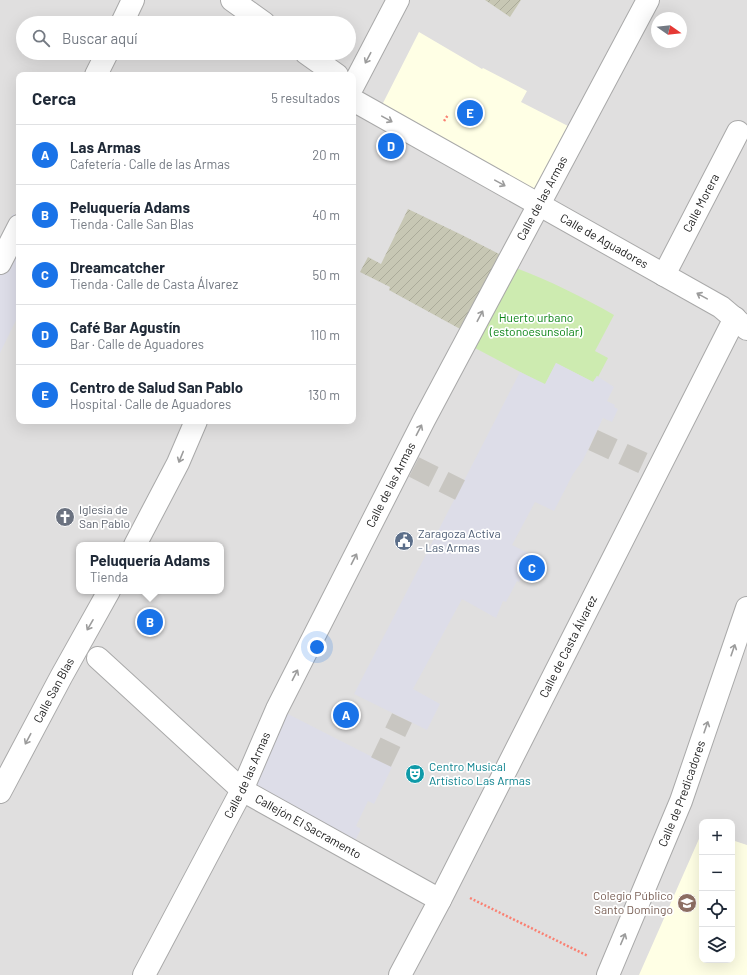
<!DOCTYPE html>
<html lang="es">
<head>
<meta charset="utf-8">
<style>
  :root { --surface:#fff; --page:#f6f6f7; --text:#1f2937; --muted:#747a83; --line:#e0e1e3; --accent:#1a73e8 }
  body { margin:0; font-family:Barlow,sans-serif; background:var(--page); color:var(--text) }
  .controls { position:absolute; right:12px; bottom:12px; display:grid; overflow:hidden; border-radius:8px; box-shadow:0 4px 16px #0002 }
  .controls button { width:36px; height:36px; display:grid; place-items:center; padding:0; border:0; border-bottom:1px solid var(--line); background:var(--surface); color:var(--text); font:20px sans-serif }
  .compass { position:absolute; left:651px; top:12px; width:36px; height:36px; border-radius:50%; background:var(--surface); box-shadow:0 4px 16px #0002; rotate:104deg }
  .you { position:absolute; left:317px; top:647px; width:14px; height:14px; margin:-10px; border:3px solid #fff; border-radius:50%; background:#1a73e8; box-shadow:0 0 0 6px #1a73e833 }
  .badge { display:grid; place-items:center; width:26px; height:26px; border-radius:50%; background:var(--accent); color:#fff; font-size:13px; font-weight:700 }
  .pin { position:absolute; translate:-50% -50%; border:2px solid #fff; box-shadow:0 1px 4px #0006 }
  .popup { position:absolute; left:76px; top:542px; width:148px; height:52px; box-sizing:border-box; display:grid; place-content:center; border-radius:8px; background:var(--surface); filter:drop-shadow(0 1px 3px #0005); font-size:13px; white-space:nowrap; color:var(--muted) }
  .popup b { font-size:15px; color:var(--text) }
  .popup::after { content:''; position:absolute; left:50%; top:100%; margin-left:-8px; border:8px solid transparent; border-top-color:var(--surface) }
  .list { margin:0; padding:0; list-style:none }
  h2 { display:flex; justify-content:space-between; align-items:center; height:52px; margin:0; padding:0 16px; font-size:17px }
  h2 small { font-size:13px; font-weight:400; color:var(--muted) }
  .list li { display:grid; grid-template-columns:26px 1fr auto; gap:12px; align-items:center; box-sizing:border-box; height:60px; padding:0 16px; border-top:1px solid var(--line) }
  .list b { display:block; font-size:15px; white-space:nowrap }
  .list p { margin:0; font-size:13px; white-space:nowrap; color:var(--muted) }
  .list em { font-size:13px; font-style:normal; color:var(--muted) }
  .icon { flex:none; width:22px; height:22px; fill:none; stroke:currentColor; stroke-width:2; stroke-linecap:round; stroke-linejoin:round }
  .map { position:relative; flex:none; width:747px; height:975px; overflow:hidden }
  .search { position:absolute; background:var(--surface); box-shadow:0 4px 16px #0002; left:16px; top:16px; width:340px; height:44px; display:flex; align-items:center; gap:10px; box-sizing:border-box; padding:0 14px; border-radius:22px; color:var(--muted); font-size:15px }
  .panel { position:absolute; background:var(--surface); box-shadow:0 4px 16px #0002; left:16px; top:72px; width:340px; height:352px; border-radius:8px }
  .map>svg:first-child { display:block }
</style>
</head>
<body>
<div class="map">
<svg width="747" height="975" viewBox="0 0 747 975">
  <defs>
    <pattern id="construction-furrows" width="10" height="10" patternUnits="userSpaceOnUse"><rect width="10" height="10" fill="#c7c7b4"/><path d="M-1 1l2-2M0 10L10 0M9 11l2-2" fill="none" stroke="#abab9a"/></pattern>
  </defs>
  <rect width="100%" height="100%" fill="#f2efe9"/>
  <!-- residential -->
  <path fill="#e0dfdf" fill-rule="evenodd" d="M0,0H747V975H0ZM657,18H681V42H657ZM23,23H349V53H23ZM19,75H353V421H19ZM79,545H221V591H79ZM702,822H732V960H702Z"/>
  <!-- education -->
  <path fill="#ffffe5" d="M419,32L482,69L483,68L527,91L521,102L568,126L534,194L382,105Z
    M702,832V960H732V840L747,845V975H639Z"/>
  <!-- construction -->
  <path fill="url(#construction-furrows)" d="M485,0H521L510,17Z
    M408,209L462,235L503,256L462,330L398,295L389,290L390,287L360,272L368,257L381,264Z"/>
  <!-- grass -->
  <path fill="#cdebb0" d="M516,268C550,281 583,297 614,315L595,351L608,358L598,377L597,376L593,382L556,363L545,385L475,348Z"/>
  <!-- plaza -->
  <path fill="#dddde8" d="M13,214L19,216V314L0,353V237Z
    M556,363L593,382L597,376L614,387L607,401L615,405L614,407L618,409L612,422L603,418L583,460L573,474L554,511L535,502L512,545L540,559L534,569L527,566L519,582L517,581L506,602L503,601L496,618L462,599L413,689L440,704L427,730L354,694L520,372L545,384Z
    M277,709L288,714L392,767L374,804L368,801L356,826L361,829L351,849L242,790Z"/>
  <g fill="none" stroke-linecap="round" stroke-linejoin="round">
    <!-- minor-tunnel -->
    <path stroke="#c8c6c1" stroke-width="22" stroke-dasharray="22 11" stroke-linecap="butt" d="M593,440L647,465
      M414,467L460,490
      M381,762L402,718"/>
    <defs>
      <g id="minor">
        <path d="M232,0L264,23"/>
        <path d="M122,23L133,0"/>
        <path d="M306,53L337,75"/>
        <path d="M96,75L107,53"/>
        <path d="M353,86L398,0"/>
        <path id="s1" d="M353,100L721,307L747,329"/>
        <path d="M0,263L19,226"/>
        <path id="s2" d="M664,275L738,132"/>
        <path d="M135,545L178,463L196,421"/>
        <path id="s3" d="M98,658L242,790L440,900"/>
        <path id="s4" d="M0,792L61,677L109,591"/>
        <path id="s5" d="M144,975L242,790L277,709L424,420L648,0"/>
        <path id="s6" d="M400,975L440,900L735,318"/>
        <path id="s7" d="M608,975L681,801L747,608"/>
      </g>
    </defs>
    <!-- minor casing -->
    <use href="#minor" stroke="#a9a9a9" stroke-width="24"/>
    <!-- path -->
    <path stroke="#fa8072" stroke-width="2.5" stroke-dasharray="2 2" stroke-linecap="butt" d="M444,121L448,115
      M470,898L588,956"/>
    <!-- minor -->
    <use href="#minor" stroke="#fff" stroke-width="22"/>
  </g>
  <!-- one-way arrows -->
  <defs><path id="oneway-shaft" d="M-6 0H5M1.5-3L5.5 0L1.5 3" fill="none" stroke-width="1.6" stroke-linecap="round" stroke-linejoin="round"/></defs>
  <g stroke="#9c9c9c">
    <use href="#oneway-shaft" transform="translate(368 58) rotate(118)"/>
    <use href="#oneway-shaft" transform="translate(387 119) rotate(29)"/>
    <use href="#oneway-shaft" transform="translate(500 183) rotate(29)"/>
    <use href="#oneway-shaft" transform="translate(702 296) rotate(-151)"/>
    <use href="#oneway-shaft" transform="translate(480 316) rotate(-62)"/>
    <use href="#oneway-shaft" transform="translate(419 430) rotate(-63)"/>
    <use href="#oneway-shaft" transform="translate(181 457) rotate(112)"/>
    <use href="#oneway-shaft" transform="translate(354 559) rotate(-63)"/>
    <use href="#oneway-shaft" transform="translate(90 625) rotate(120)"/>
    <use href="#oneway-shaft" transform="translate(733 650) rotate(-71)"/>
    <use href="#oneway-shaft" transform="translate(295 675) rotate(-63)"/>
    <use href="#oneway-shaft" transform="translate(706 727) rotate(-71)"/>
    <use href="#oneway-shaft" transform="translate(28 739) rotate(118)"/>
    <use href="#oneway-shaft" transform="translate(623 939) rotate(-67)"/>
  </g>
  <!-- icons -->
  <defs>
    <symbol id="church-disc" viewBox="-11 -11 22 22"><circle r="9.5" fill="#6b7280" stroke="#fff"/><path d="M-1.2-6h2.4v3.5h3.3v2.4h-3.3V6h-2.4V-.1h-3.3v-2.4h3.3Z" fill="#fff"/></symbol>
    <symbol id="civic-disc" viewBox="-11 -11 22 22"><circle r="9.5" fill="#5c6f8a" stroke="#fff"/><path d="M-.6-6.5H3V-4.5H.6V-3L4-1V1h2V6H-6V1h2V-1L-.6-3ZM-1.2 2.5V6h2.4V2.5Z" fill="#fff"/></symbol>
    <symbol id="theatre-disc" viewBox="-11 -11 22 22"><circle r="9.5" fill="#0f9aa8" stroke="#fff"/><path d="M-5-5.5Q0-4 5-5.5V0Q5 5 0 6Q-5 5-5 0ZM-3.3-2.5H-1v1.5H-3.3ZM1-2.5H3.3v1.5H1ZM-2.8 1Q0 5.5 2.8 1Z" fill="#fff"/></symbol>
    <symbol id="school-disc" viewBox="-11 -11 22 22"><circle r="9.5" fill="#8d6e63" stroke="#fff"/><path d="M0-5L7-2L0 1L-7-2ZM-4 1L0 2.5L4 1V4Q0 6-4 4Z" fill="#fff"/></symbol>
  </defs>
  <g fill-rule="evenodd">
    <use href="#church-disc" x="54" y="506" width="22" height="22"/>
    <use href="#civic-disc" x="393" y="530" width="22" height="22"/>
    <use href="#theatre-disc" x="404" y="763" width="22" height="22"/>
    <use href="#school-disc" x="676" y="892" width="22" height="22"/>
  </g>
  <g text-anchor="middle" stroke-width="3.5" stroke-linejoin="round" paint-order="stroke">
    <!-- street labels -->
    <g font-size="12" fill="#222" stroke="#fff">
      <text dy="4" stroke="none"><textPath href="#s5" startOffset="873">Calle de las Armas</textPath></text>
      <text dy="4" stroke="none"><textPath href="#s2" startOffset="81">Calle Morera</textPath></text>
      <text dy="4" stroke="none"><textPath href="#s1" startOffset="288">Calle de Aguadores</textPath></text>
      <text dy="4" stroke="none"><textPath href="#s5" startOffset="549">Calle de las Armas</textPath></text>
      <text dy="4" stroke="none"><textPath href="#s6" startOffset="369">Calle de Casta Álvarez</textPath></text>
      <text dy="4" stroke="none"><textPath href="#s4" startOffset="115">Calle San Blas</textPath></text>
      <text dy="4" stroke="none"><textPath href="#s5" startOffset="225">Calle de las Armas</textPath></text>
      <text dy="4" stroke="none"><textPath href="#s7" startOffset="196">Calle de Predicadores</textPath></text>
      <text dy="4" stroke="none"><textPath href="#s3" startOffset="271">Callejón El Sacramento</textPath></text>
    </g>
    <!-- park labels -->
    <g font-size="12" fill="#0c8416" stroke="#fff">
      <text x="536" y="322">Huerto urbano<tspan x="536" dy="14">(estonoesunsolar)</tspan></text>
    </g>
    <!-- worship labels -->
    <g font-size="12" fill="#5b616d" stroke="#fff" text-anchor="start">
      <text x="79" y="514">Iglesia de<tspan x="79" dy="14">San Pablo</tspan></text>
    </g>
    <!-- service labels -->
    <g font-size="12" fill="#4e5e75" stroke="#fff" text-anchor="start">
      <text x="418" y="538">Zaragoza Activa<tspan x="418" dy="14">- Las Armas</tspan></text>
    </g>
    <!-- culture labels -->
    <g font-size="12" fill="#0d838f" stroke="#fff" text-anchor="start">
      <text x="429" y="771">Centro Musical<tspan x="429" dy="14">Artístico Las Armas</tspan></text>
    </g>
    <!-- education labels -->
    <g font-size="12" fill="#785e54" stroke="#fff" text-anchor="end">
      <text x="673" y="900">Colegio Público<tspan x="673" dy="14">Santo Domingo</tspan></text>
    </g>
  </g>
</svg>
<div class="controls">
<button>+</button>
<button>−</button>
<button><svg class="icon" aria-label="locate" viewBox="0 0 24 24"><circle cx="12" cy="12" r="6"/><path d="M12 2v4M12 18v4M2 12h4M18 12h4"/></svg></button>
<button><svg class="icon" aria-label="layers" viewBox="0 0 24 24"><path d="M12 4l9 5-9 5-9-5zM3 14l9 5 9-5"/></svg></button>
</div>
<svg class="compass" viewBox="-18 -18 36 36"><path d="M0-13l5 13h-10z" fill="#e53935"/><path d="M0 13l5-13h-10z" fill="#747a83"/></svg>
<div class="you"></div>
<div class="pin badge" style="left:346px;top:715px">A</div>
<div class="pin badge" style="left:150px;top:622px">B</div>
<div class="popup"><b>Peluquería Adams</b>Tienda</div>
<div class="pin badge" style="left:532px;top:568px">C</div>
<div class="pin badge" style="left:391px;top:146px">D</div>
<div class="pin badge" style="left:470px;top:113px">E</div>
<div class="search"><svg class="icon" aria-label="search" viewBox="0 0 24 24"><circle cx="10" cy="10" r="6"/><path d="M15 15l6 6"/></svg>Buscar aquí</div>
<section class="panel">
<h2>Cerca<small>5 resultados</small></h2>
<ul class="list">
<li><span class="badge">A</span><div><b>Las Armas</b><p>Cafetería · Calle de las Armas</p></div><em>20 m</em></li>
<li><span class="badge">B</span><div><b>Peluquería Adams</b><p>Tienda · Calle San Blas</p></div><em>40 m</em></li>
<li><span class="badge">C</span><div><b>Dreamcatcher</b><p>Tienda · Calle de Casta Álvarez</p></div><em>50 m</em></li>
<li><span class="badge">D</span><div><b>Café Bar Agustín</b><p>Bar · Calle de Aguadores</p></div><em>110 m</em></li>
<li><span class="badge">E</span><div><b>Centro de Salud San Pablo</b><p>Hospital · Calle de Aguadores</p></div><em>130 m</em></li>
</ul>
</section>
</div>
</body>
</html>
